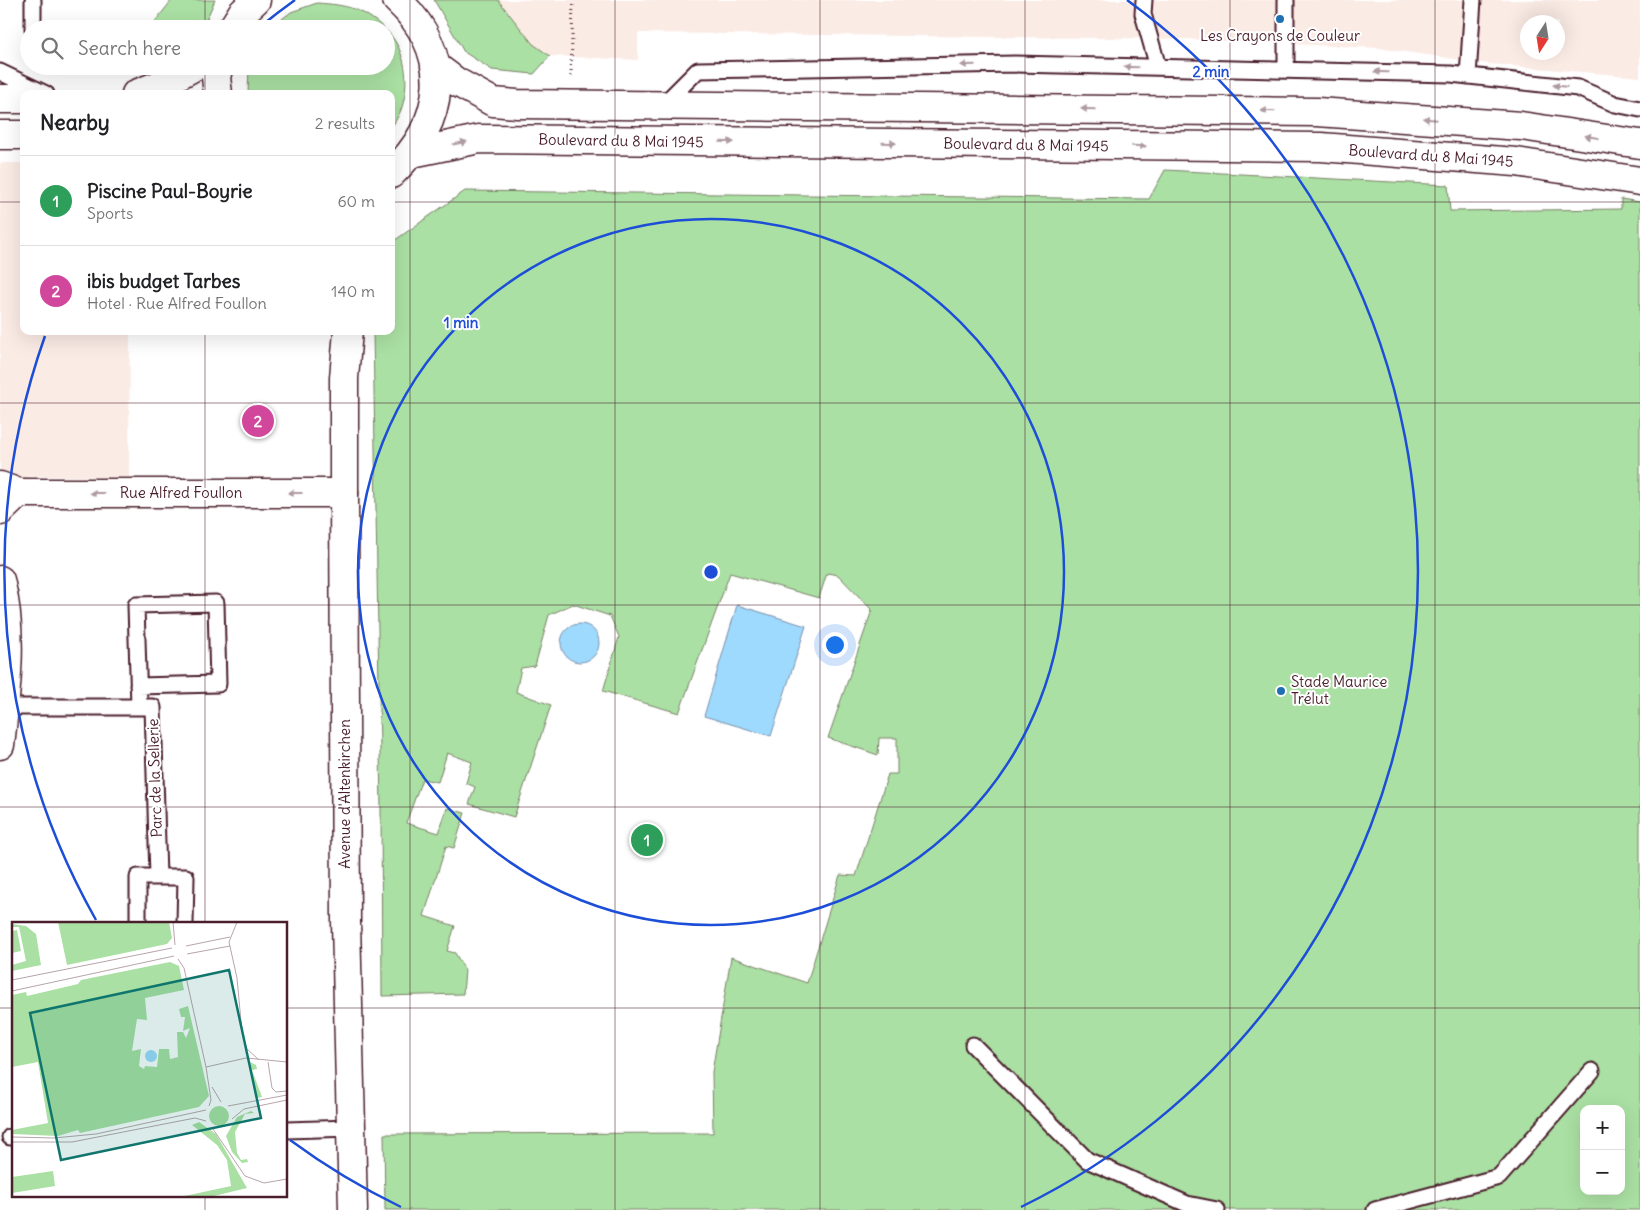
<!DOCTYPE html>
<html lang="en">
<head>
<meta charset="utf-8">
<style>
  :root { --surface:#fff; --page:#f2f2f2; --text:#202124; --muted:#757577; --line:#e0e0e0; --accent:#1f6fb2 }
  body { margin:0; font-family:Delius,sans-serif; background:var(--page); color:var(--text) }
  .controls { position:absolute; right:15px; bottom:15px; display:grid; overflow:hidden; border-radius:10px; box-shadow:0 5px 20px #0002 }
  .controls button { width:45px; height:45px; display:grid; place-items:center; padding:0; border:0; border-bottom:1px solid var(--line); background:var(--surface); color:var(--text); font:25px sans-serif }
  .compass { position:absolute; left:1520px; top:15px; width:45px; height:45px; border-radius:50%; background:var(--surface); box-shadow:0 5px 20px #0002; rotate:192deg }
  .you { position:absolute; left:834px; top:644px; width:18px; height:18px; margin:-12px; border:4px solid #fff; border-radius:50%; background:#1a73e8; box-shadow:0 0 0 8px #1a73e833 }
  .badge { display:grid; place-items:center; width:32px; height:32px; border-radius:50%; background:var(--accent); color:#fff; font-size:16px; font-weight:700 }
  .pin { position:absolute; translate:-50% -50%; border:2px solid #fff; box-shadow:0 1px 5px #0006 }
  .list { margin:0; padding:0; list-style:none }
  h2 { display:flex; justify-content:space-between; align-items:center; height:65px; margin:0; padding:0 20px; font-size:21px }
  h2 small { font-size:16px; font-weight:400; color:var(--muted) }
  .list li { display:grid; grid-template-columns:32px 1fr auto; gap:15px; align-items:center; box-sizing:border-box; height:90px; padding:0 20px; border-top:1px solid var(--line) }
  .list b { display:block; font-size:19px; white-space:nowrap }
  .list p { margin:0; font-size:16px; white-space:nowrap; color:var(--muted) }
  .list em { font-size:16px; font-style:normal; color:var(--muted) }
  .icon { flex:none; width:28px; height:28px; fill:none; stroke:currentColor; stroke-width:2; stroke-linecap:round; stroke-linejoin:round }
  .map { position:relative; flex:none; width:1640px; height:1210px; overflow:hidden }
  .search { position:absolute; background:var(--surface); box-shadow:0 5px 20px #0002; left:20px; top:20px; width:375px; height:55px; display:flex; align-items:center; gap:12px; box-sizing:border-box; padding:0 18px; border-radius:28px; color:var(--muted); font-size:19px }
  .panel { position:absolute; background:var(--surface); box-shadow:0 5px 20px #0002; left:20px; top:90px; width:375px; height:245px; border-radius:10px }
  .map>svg:first-child { display:block }
</style>
</head>
<body>
<div class="map">
<svg width="1640" height="1210" viewBox="0 0 1640 1210">
  <rect width="100%" height="100%" fill="#fff"/>
  <filter id="ink" filterUnits="userSpaceOnUse"><feTurbulence type="fractalNoise" baseFrequency=".02" numOctaves="2"/><feDisplacementMap in="SourceGraphic" scale="10" xChannelSelector="R" yChannelSelector="G"/><feConvolveMatrix kernelMatrix="1 2 1 2 8 2 1 2 1" color-interpolation-filters="sRGB"/></filter>
  <g filter="url(#ink)">
    <!-- built -->
    <path fill="#fbebe5" fill-rule="evenodd" d="M498,0H1640V77L1489,64L1378,48L1182,39L638,33V60L550,56L533,44ZM1528,22H1558V52H1528Z
      M0,163H24V331H130L129,477L28,476L0,505Z"/>
    <!-- green -->
    <path fill="#aae0a3" stroke="#7a8067" fill-rule="evenodd" d="M172,0H215L207,18L198,29H149Z
      M434,0H498L533,44L550,56L534,74L492,70L464,52Z
      M317,3C347,5 362,8 385,29H269L291,12Z
      M386,30C406,49 410,82 402,107C400,114 395,122 391,128V94H248L249,66H386Z
      M58,66H117L103,70L63,71Z
      M1165,170L1448,185L1450,211L1621,209V199L1640,202V1210H385L384,1134L713,1133L712,1072L731,957L807,983L840,875L856,876L888,774H897V738H879L878,755L828,738L872,610L838,575L827,573L819,598L730,573L679,713L603,691L619,637L610,616L573,604L549,615L535,666L521,668L516,692L551,705L514,817L469,804L475,787L466,783L472,762L447,753L438,782L422,779L406,823L439,833L447,808L465,813L454,848L446,846L424,916L455,926L447,951L455,953L465,970L463,994L382,996L381,811L373,331H391V243L465,191L1149,199ZM1584,1109H1621V1191H1584Z"/>
    <!-- water -->
    <path fill="#9ddafe" stroke="#7c8faa" d="M737,605L806,626L771,736L704,716Z
      M561 643a19 19 0 1 1 38 0a19 19 0 1 1-38 0Z"/>
    <g fill="none" stroke-linecap="round" stroke-linejoin="round">
      <defs>
        <path id="service" d="M1144,0L1143,14L1158,67
          M1286,0V70
          M33,29V0
          M0,72L46,94
          M1468,76L1473,0
          M663,105L698,70L1015,64L1451,74L1578,88L1615,104L1640,109
          M138,686L218,684L216,603L136,605L139,707
          M5,707H153L158,877
          M138,924V877H186L185,924
          M973,1045L1087,1160L1187,1204L1217,1210
          M286,1130L352,1128
          M10,1137H14
          M1375,1210L1499,1177L1592,1071"/>
        <path id="minor" d="M0,486L19,493H344
          M0,511L19,493
          M0,580C14,634 6,691 0,745"/>
        <path id="tertiary" d="M348,331L344,378V493L346,922L353,1210"/>
        <path id="primary" d="M232,29L242,13L256,0
          M435,66L455,81L493,102L517,104L1317,112L1521,126L1640,144
          M136,94L164,83L195,66
          M218,94L216,77L219,66
          M0,99H24
          M0,135H24
          M412,153L479,139L1321,147L1516,162L1640,181
          M391,174C446,122 455,54 397,0"/>
      </defs>
      <!-- service casing -->
      <use href="#service" stroke="#4a1f2b" stroke-width="19"/>
      <!-- minor casing -->
      <use href="#minor" stroke="#4a1f2b" stroke-width="31"/>
      <!-- tertiary casing -->
      <use href="#tertiary" stroke="#4a1f2b" stroke-width="31"/>
      <!-- primary casing -->
      <use href="#primary" stroke="#4a1f2b" stroke-width="31"/>
      <!-- path -->
      <path stroke="#4a1f2b" stroke-width="3" stroke-dasharray="1 4" stroke-linecap="butt" d="M571,76L573,2"/>
      <!-- service -->
      <use href="#service" stroke="#fff" stroke-width="15"/>
      <!-- minor -->
      <use href="#minor" stroke="#fff" stroke-width="28"/>
      <!-- tertiary -->
      <use href="#tertiary" stroke="#fff" stroke-width="28"/>
      <!-- primary -->
      <use href="#primary" stroke="#fff" stroke-width="28"/>
    </g>
    <!-- one-way arrows -->
    <defs><path id="oneway-solid" d="M-6-.8H1V-3.2L6.5 0L1 3.2V.8H-6Z" transform="scale(1.25)"/></defs>
    <g fill="#ae9aa0">
      <use href="#oneway-solid" transform="translate(968 65) rotate(179)"/>
      <use href="#oneway-solid" transform="translate(1131 67) rotate(-179)"/>
      <use href="#oneway-solid" transform="translate(1381 72) rotate(-179)"/>
      <use href="#oneway-solid" transform="translate(1560 86) rotate(-173)"/>
      <use href="#oneway-solid" transform="translate(1088 109) rotate(-179)"/>
      <use href="#oneway-solid" transform="translate(1268 111) rotate(-179)"/>
      <use href="#oneway-solid" transform="translate(1430 119) rotate(-175)"/>
      <use href="#oneway-solid" transform="translate(1592 137) rotate(-171)"/>
      <use href="#oneway-solid" transform="translate(727 142) rotate(1)"/>
      <use href="#oneway-solid" transform="translate(460 143) rotate(-12)"/>
      <use href="#oneway-solid" transform="translate(889 143) rotate(1)"/>
      <use href="#oneway-solid" transform="translate(1139 146) rotate(1)"/>
      <use href="#oneway-solid" transform="translate(97 493) rotate(-180)"/>
      <use href="#oneway-solid" transform="translate(295 493) rotate(-180)"/>
    </g>
  </g>
  <!-- grid -->
  <path fill="none" stroke="#4a1f2b" stroke-width="1" stroke-opacity="0.55" d="M205,0V29M410,0V1210M615,0V1210M820,0V1210M1025,0V1210M1230,0V1210M1435,0V1210M205,66V94M0,202H24M391,202H1640M205,331V924M0,403H1640M0,605H1640M0,807H1640M0,1008H14M286,1008H1640M205,1196V1210"/>
  <!-- distance rings -->
  <g fill="none" stroke="#1d4ed8" stroke-width="2.5">
    <circle cx="711" cy="572" r="353"/>
    <path d="M401 1207A707 707 0 0 1 290 1140M96 920A707 707 0 0 1 45 336M261 26A707 707 0 0 1 295 0M1127 0A707 707 0 0 1 1021 1207"/>
  </g>
  <!-- markers -->
  <g fill="#1f6fb2" stroke="#fff" stroke-width="2">
    <circle cx="1280" cy="19" r="5"/>
    <circle cx="1281" cy="691" r="5"/>
  </g>
  <g text-anchor="middle" stroke-width="4" stroke-linejoin="round" paint-order="stroke">
    <!-- poi labels -->
    <g font-size="15" fill="#4a1f2b" stroke="#fff">
      <text x="1280" y="41">Les Crayons de Couleur</text>
      <text x="1291" y="687" text-anchor="start">Stade Maurice<tspan x="1291" dy="17">Trélut</tspan></text>
    </g>
    <!-- street labels -->
    <g font-size="15" fill="#4a1f2b" stroke="#fff">
      <text transform="translate(621 141) rotate(1)" y="5">Boulevard du 8 Mai 1945</text>
      <text transform="translate(1026 145) rotate(1)" y="5">Boulevard du 8 Mai 1945</text>
      <text transform="translate(1431 156) rotate(4)" y="5">Boulevard du 8 Mai 1945</text>
      <text x="181" y="498">Rue Alfred Foullon</text>
      <text transform="translate(155 778) rotate(-92)" y="5">Parc de la Sellerie</text>
      <text transform="translate(345 794) rotate(-90)" y="5">Avenue d'Altenkirchen</text>
    </g>
  </g>
  <!-- overview -->
  <g transform="translate(12 922)">
    <rect width="275" height="275" fill="#fff"/>
    <path d="M46,0H157L160,16L155,22L55,43ZM0,2L14,4L24,12L29,43L0,49V43L14,39L7,5H0ZM5,8L9,29L0,31V9ZM158,40L167,44L172,68L133,76L135,98L125,97L120,129L129,127L127,144L132,147L133,144L145,145L147,127H157L158,137L166,135L165,110H171L174,116L178,106L171,109L173,95H169L167,87L176,84L197,174L187,185L68,211L66,208L46,214L0,212V208L36,201L26,140L0,145V73L14,70L15,74L66,62L69,58ZM238,140L244,143L245,147L240,148L250,175L245,176ZM197 194a10 10 0 1 1 20 0a10 10 0 1 1-20 0ZM239,189L242,191L233,192L223,210L225,231L229,238L235,237L236,240L230,241L220,230L214,214L225,195ZM187,200L204,212L235,266L198,275H168L219,264L215,238L205,223L180,203ZM41,249L43,264L0,271V255Z" fill="#aae0a3"/>
    <path d="M133 134a6 6 0 1 1 12 0a6 6 0 1 1-12 0Z" fill="#9ddafe"/>
    <path fill="none" stroke="#b7a5aa" stroke-width="1" d="M161,0L163,23M225,0L217,20L225,56L230,110L234,126L247,138M174,24L218,15M175,32L218,24M166,37L172,46L194,145L199,178L197,184M0,58L160,26M0,69L162,34M256,140L260,166L264,170L275,169M194,145L234,136L275,140M200,165L209,180M216,184L275,173M220,197L232,187L275,178M201,207L233,254L252,261L275,257M0,215L42,216L84,212L194,188M0,220H60L183,196L194,199"/>
    <path fill="#0f766e" fill-opacity="0.15" stroke="#0f766e" stroke-width="2.5" d="M217,48L249,196L49,238L18,91Z"/>
    <rect width="275" height="275" fill="none" stroke="#4a1f2b" stroke-width="2.5"/>
  </g>
  <circle cx="711" cy="572" r="8" fill="#1d4ed8" stroke="#fff" stroke-width="2.5"/>
  <g font-size="15" text-anchor="middle" font-weight="bold" fill="#1d4ed8" stroke="#fff" stroke-width="4" stroke-linejoin="round" paint-order="stroke">
    <text x="1211" y="77">2 min</text>
    <text x="461" y="328">1 min</text>
  </g>
</svg>
<div class="controls">
<button>+</button>
<button>−</button>
</div>
<svg class="compass" viewBox="-18 -18 36 36"><path d="M0-13l5 13h-10z" fill="#e53935"/><path d="M0 13l5-13h-10z" fill="#757577"/></svg>
<div class="you"></div>
<div class="pin badge" style="left:647px;top:840px;background:#2e9e5b">1</div>
<div class="pin badge" style="left:258px;top:421px;background:#d1479c">2</div>
<div class="search"><svg class="icon" aria-label="search" viewBox="0 0 24 24"><circle cx="10" cy="10" r="6"/><path d="M15 15l6 6"/></svg>Search here</div>
<section class="panel">
<h2>Nearby<small>2 results</small></h2>
<ul class="list">
<li><span class="badge" style="background:#2e9e5b">1</span><div><b>Piscine Paul-Boyrie</b><p>Sports</p></div><em>60 m</em></li>
<li><span class="badge" style="background:#d1479c">2</span><div><b>ibis budget Tarbes</b><p>Hotel · Rue Alfred Foullon</p></div><em>140 m</em></li>
</ul>
</section>
</div>
</body>
</html>
